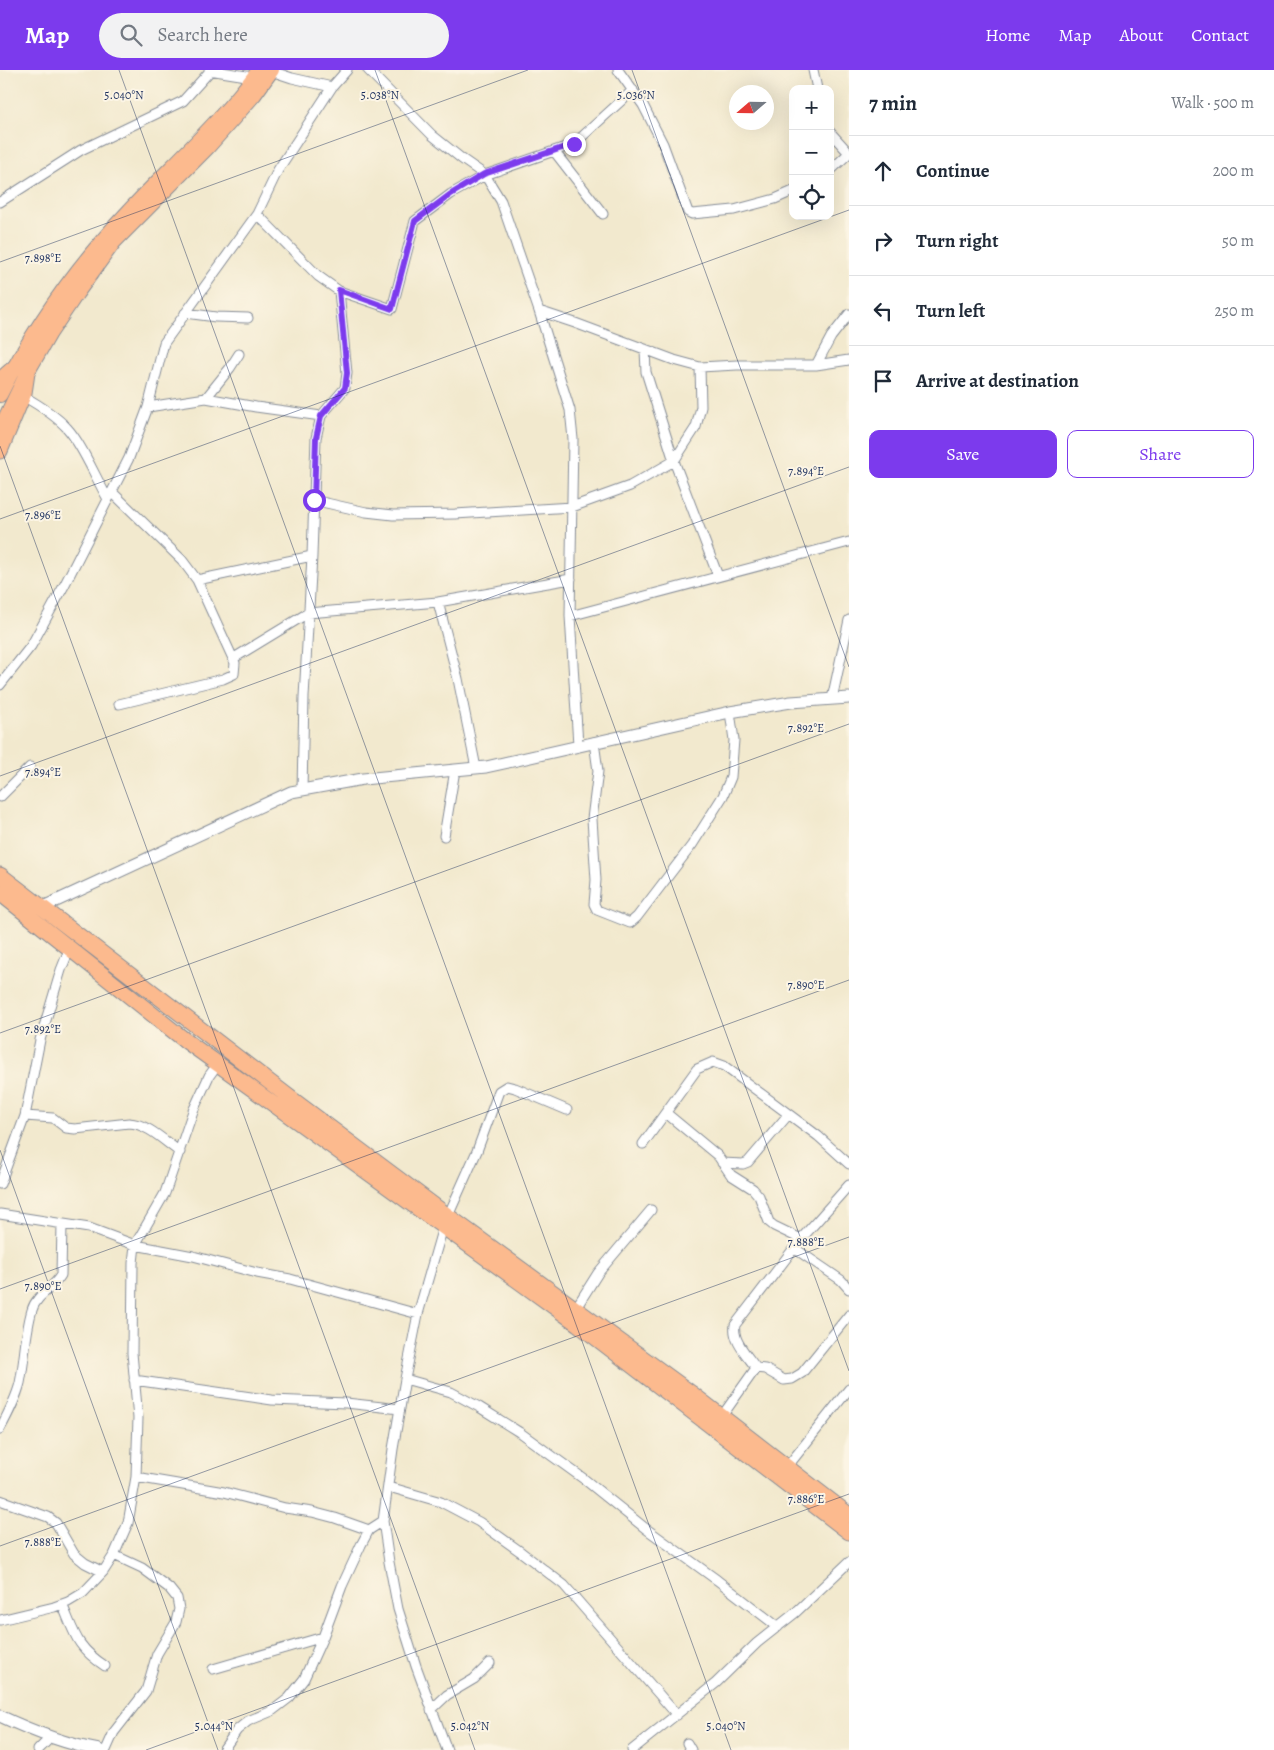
<!DOCTYPE html>
<html lang="en">
<head>
<meta charset="utf-8">
<style>
  :root { --surface:#fff; --page:#f2f2f3; --text:#1f2937; --muted:#747a83; --line:#e0e1e3; --accent:#7c3aed }
  body { margin:0; font-family:Alegreya,serif; background:var(--page); color:var(--text) }
  .controls { position:absolute; right:15px; top:15px; display:grid; overflow:hidden; border-radius:10px; box-shadow:0 5px 20px #0002 }
  .controls button { width:45px; height:45px; display:grid; place-items:center; padding:0; border:0; border-bottom:1px solid var(--line); background:var(--surface); color:var(--text); font:25px sans-serif }
  .compass { position:absolute; left:729px; top:15px; width:45px; height:45px; border-radius:50%; background:var(--surface); box-shadow:0 5px 20px #0002; rotate:250deg }
  .stop { position:absolute; width:15px; height:15px; margin:-11px; border:4px solid #7c3aed; border-radius:50%; background:#fff }
  .stop.end { background:#7c3aed; border-color:#fff; box-shadow:0 1px 5px #0008 }
  .list { margin:0; padding:0; list-style:none }
  h2 { display:flex; justify-content:space-between; align-items:center; height:65px; margin:0; padding:0 20px; font-size:21px }
  h2 small { font-size:16px; font-weight:400; color:var(--muted) }
  .list li { display:grid; grid-template-columns:32px 1fr auto; gap:15px; align-items:center; box-sizing:border-box; height:70px; padding:0 20px; border-top:1px solid var(--line) }
  .list b { display:block; font-size:19px; white-space:nowrap }
  .list em { font-size:16px; font-style:normal; color:var(--muted) }
  .actions { display:flex; gap:10px; padding:15px 20px }
  .actions a { flex:1; padding:11px 0; border:1px solid var(--accent); border-radius:10px; text-align:center; font-size:18px; color:var(--accent) }
  .actions .main { background:var(--accent); color:#fff }
  .icon { flex:none; width:28px; height:28px; fill:none; stroke:currentColor; stroke-width:2; stroke-linecap:round; stroke-linejoin:round }
  .map { position:relative; flex:none; width:849px; height:1680px; overflow:hidden }
  header { display:flex; align-items:center; gap:30px; box-sizing:border-box; height:70px; padding:0 25px; background:var(--accent); color:#fff }
  header strong { font-size:24px }
  nav { display:flex; gap:28px; margin-inline-start:auto; font-size:18px }
  .search { width:350px; height:45px; background:var(--page); display:flex; align-items:center; gap:12px; box-sizing:border-box; padding:0 18px; border-radius:28px; color:var(--muted); font-size:19px }
  main { display:flex }
  aside { flex:1; background:var(--surface) }
  .map>svg:first-child { display:block }
</style>
</head>
<body>
<header>
<strong>Map</strong>
<div class="search"><svg class="icon" aria-label="search" viewBox="0 0 24 24"><circle cx="10" cy="10" r="6"/><path d="M15 15l6 6"/></svg>Search here</div>
<nav><a>Home</a><a>Map</a><a>About</a><a>Contact</a></nav>
</header>
<main>
<div class="map">
<svg width="849" height="1680" viewBox="0 0 849 1680">
  <rect width="100%" height="100%" fill="#fcf5e5"/>
  <filter id="ink" filterUnits="userSpaceOnUse"><feTurbulence type="fractalNoise" baseFrequency=".02" numOctaves="2"/><feDisplacementMap in="SourceGraphic" scale="10" xChannelSelector="R" yChannelSelector="G"/><feConvolveMatrix kernelMatrix="1 2 1 2 8 2 1 2 1" color-interpolation-filters="sRGB"/></filter>
  <filter id="wash" filterUnits="userSpaceOnUse"><feTurbulence type="fractalNoise" baseFrequency=".0096" numOctaves="4" result="noise"/><feDisplacementMap in="SourceGraphic" scale="20" xChannelSelector="R" yChannelSelector="G"/><feGaussianBlur stdDeviation="1.12" result="paint"/><feColorMatrix in="noise" values="0 0 0 0 0 0 0 0 0 0 0 0 0 0 0 0 0 1.4 0 .05"/><feComposite in="paint" operator="in"/></filter>
  <g filter="url(#wash)">
    <rect width="100%" height="100%" fill="#f2e9ce"/>
  </g>
  <g filter="url(#ink)">
    <g fill="none" stroke-linecap="round" stroke-linejoin="round">
      <defs>
        <path id="minor" d="M209,0L253,7
          M368,0L432,65L462,89L485,105L501,131L539,241L570,340L573,369L570,546L578,675
          M618,0L643,35L663,74L688,142L692,144L734,140L775,129L793,121
          M813,0L817,19
          M271,1L292,8L332,17
          M830,62L849,83
          M554,81L603,144
          M830,101L849,83
          M0,132L81,80L183,31L211,0
          M257,144L318,206L339,221L392,239L415,151L451,124L485,105L574,74L633,20
          M539,241L575,253L674,290L700,297L737,295H816L849,290
          M185,243L216,247L248,248
          M645,279L646,302L674,391L718,506
          M816,295L831,267L849,244
          M23,326C39,335 55,345 67,358C82,374 96,409 108,429
          M206,328L230,298L239,284
          M148,337L206,328L256,337L321,346
          M112,422L182,490L197,510L235,593L234,604L223,609L119,634
          M313,430L366,442L393,445L455,444L572,437L630,416L674,391L696,357L701,337L700,297
          M197,510L312,486
          M438,532L458,609L476,698
          M570,546L849,472
          M234,588L308,543L438,532L571,509
          M0,615L31,576L65,514L129,388L148,337L164,273L257,144L278,100L332,17L347,0
          M832,629L849,550
          M594,672L598,701L592,749L596,810L594,834L597,840L630,853L637,847L692,775L723,726L731,707L734,670L730,642
          M302,720L304,627L312,486L316,368L321,346L345,318L347,303L339,221
          M0,727L30,697
          M444,766L455,700
          M666,1043L718,1086L731,1105L753,1119L759,1126L769,1152L774,1156L801,1169
          M25,1046L53,1048L66,1058L75,1059L129,1053C148,1054 164,1071 180,1082
          M643,1074L697,999L713,992L724,996L818,1066L849,1094
          M722,1093L743,1094L748,1092L788,1045
          M0,1114L25,1046L40,970L61,900L69,880
          M0,1144L89,1158L135,1175L193,1186L257,1203L290,1209L418,1244
          M448,1146L477,1081L499,1021L507,1016L515,1018L567,1040
          M443,1157L418,1244L405,1309L393,1379L383,1451L389,1492L398,1539L416,1596L447,1680
          M794,1178L841,1210L849,1219
          M574,1241L598,1203L651,1140
          M756,1298C748,1286 732,1271 735,1255L801,1169L849,1115
          M756,1298L765,1299L784,1310L792,1309L802,1303L849,1245
          M405,1309L451,1322L479,1337L519,1362L584,1409L645,1458L717,1510L778,1557
          M134,1310L272,1330L346,1333L400,1339
          M722,1346L756,1298
          M0,1359C8,1344 16,1329 20,1313C25,1289 25,1263 32,1240C36,1225 53,1219 61,1205L62,1154
          M787,1397L849,1319
          M136,1407L224,1422L285,1438L312,1442L335,1448L369,1460
          M389,1417L441,1432L479,1452L521,1482L564,1515L677,1645
          M0,1430L48,1447L56,1453L74,1484L85,1493L103,1502
          M62,1534C75,1564 76,1577 105,1596
          M0,1550L54,1537L68,1532L83,1523L103,1502L114,1485L128,1453L136,1407L138,1348L132,1283L133,1193L135,1175L165,1123L193,1041L209,1006L217,995
          M213,1599L323,1567
          M431,1640L447,1625L474,1609L490,1593
          M687,1673L691,1680
          M38,1680L50,1668
          M106,1680L114,1662L146,1621L157,1584L176,1552L179,1539L177,1528L169,1518L142,1498L114,1485
          M223,1680L237,1660L248,1651L272,1641L289,1628L304,1609L323,1567L342,1516L361,1475L369,1460L383,1451
          M632,1680L716,1613L757,1573L795,1543L849,1492"/>
        <path id="tertiary" d="M41,838L291,722L363,709L486,697L730,642L791,632L849,628
          M0,1646C32,1661 64,1674 99,1680"/>
        <path id="primary" d="M0,325C33,258 77,196 128,142C172,95 221,52 259,0
          M0,359L27,303L50,263L77,223L114,172L208,77L254,25L272,0"/>
        <path id="trunk" d="M0,310L15,297
          M0,381L24,323L27,303
          M0,805L289,1027L448,1146L691,1323L849,1445
          M0,823L186,971L578,1254L849,1462"/>
      </defs>
      <!-- minor casing -->
      <use href="#minor" stroke="#868c96" stroke-width="11"/>
      <!-- tertiary casing -->
      <use href="#tertiary" stroke="#868c96" stroke-width="13"/>
      <!-- primary casing -->
      <use href="#primary" stroke="#868c96" stroke-width="16"/>
      <!-- trunk casing -->
      <use href="#trunk" stroke="#868c96" stroke-width="17"/>
      <!-- minor -->
      <use href="#minor" stroke="#fff" stroke-width="9"/>
      <!-- tertiary -->
      <use href="#tertiary" stroke="#fff" stroke-width="11"/>
      <!-- primary -->
      <use href="#primary" stroke="#fcba8e" stroke-width="14"/>
      <!-- trunk -->
      <use href="#trunk" stroke="#fcba8e" stroke-width="15"/>
    </g>
  </g>
  <g fill="none" stroke-linecap="round" stroke-linejoin="round" filter="url(#ink)">
    <!-- route -->
    <path stroke="#7c3aed" stroke-width="6" d="M314,430L316,368L321,346L345,318L347,303L339,220L392,239L415,151L451,124L484,104L574,74"/>
  </g>
  <!-- ticks -->
  <path fill="none" stroke="#1b2f5e" stroke-width="1" stroke-opacity="0.45" d="M119,0L731,1680M375,0L849,1301M632,0L849,597M0,192L528,0M0,376L475,1680M0,449L849,140M0,706L849,397M0,963L849,654M0,1080L218,1680M0,1219L849,910M0,1476L849,1167M146,1680L849,1424"/>
  <g font-size="12" text-anchor="middle" fill="#1b2f5e" stroke="#fcf5e5" stroke-width="4" stroke-linejoin="round" paint-order="stroke">
    <text x="636" y="29">5.036°N</text>
    <text x="124" y="29">5.040°N</text>
    <text x="380" y="29">5.038°N</text>
    <text x="43" y="192">7.898°E</text>
    <text x="806" y="405">7.894°E</text>
    <text x="43" y="449">7.896°E</text>
    <text x="806" y="662">7.892°E</text>
    <text x="43" y="706">7.894°E</text>
    <text x="806" y="919">7.890°E</text>
    <text x="43" y="963">7.892°E</text>
    <text x="806" y="1176">7.888°E</text>
    <text x="43" y="1220">7.890°E</text>
    <text x="806" y="1433">7.886°E</text>
    <text x="43" y="1476">7.888°E</text>
    <text x="214" y="1660">5.044°N</text>
    <text x="470" y="1660">5.042°N</text>
    <text x="726" y="1660">5.040°N</text>
  </g>
</svg>
<div class="controls">
<button>+</button>
<button>−</button>
<button><svg class="icon" aria-label="locate" viewBox="0 0 24 24"><circle cx="12" cy="12" r="6"/><path d="M12 2v4M12 18v4M2 12h4M18 12h4"/></svg></button>
</div>
<svg class="compass" viewBox="-18 -18 36 36"><path d="M0-13l5 13h-10z" fill="#e53935"/><path d="M0 13l5-13h-10z" fill="#747a83"/></svg>
<div class="stop" style="left:314px;top:430px"></div>
<div class="stop end" style="left:574px;top:74px"></div>
</div>
<aside>
<h2>7 min<small>Walk · 500 m</small></h2>
<ul class="list">
<li><svg class="icon" aria-label="ahead" viewBox="0 0 24 24"><path d="M12 20V5M6 11l6-6 6 6"/></svg><div><b>Continue</b></div><em>200 m</em></li>
<li><svg class="icon" aria-label="right" viewBox="0 0 24 24"><path d="M7 20v-9h11M14 6l5 5-5 5"/></svg><div><b>Turn right</b></div><em>50 m</em></li>
<li><svg class="icon" aria-label="left" viewBox="0 0 24 24"><path d="M17 20v-9H6M10 6l-5 5 5 5"/></svg><div><b>Turn left</b></div><em>250 m</em></li>
<li><svg class="icon" aria-label="arrive" viewBox="0 0 24 24"><path d="M6 21V4h12l-3 4 3 4H6"/></svg><div><b>Arrive at destination</b></div></li>
</ul>
<div class="actions"><a class="main">Save</a><a>Share</a></div>
</aside>
</main>
</body>
</html>
